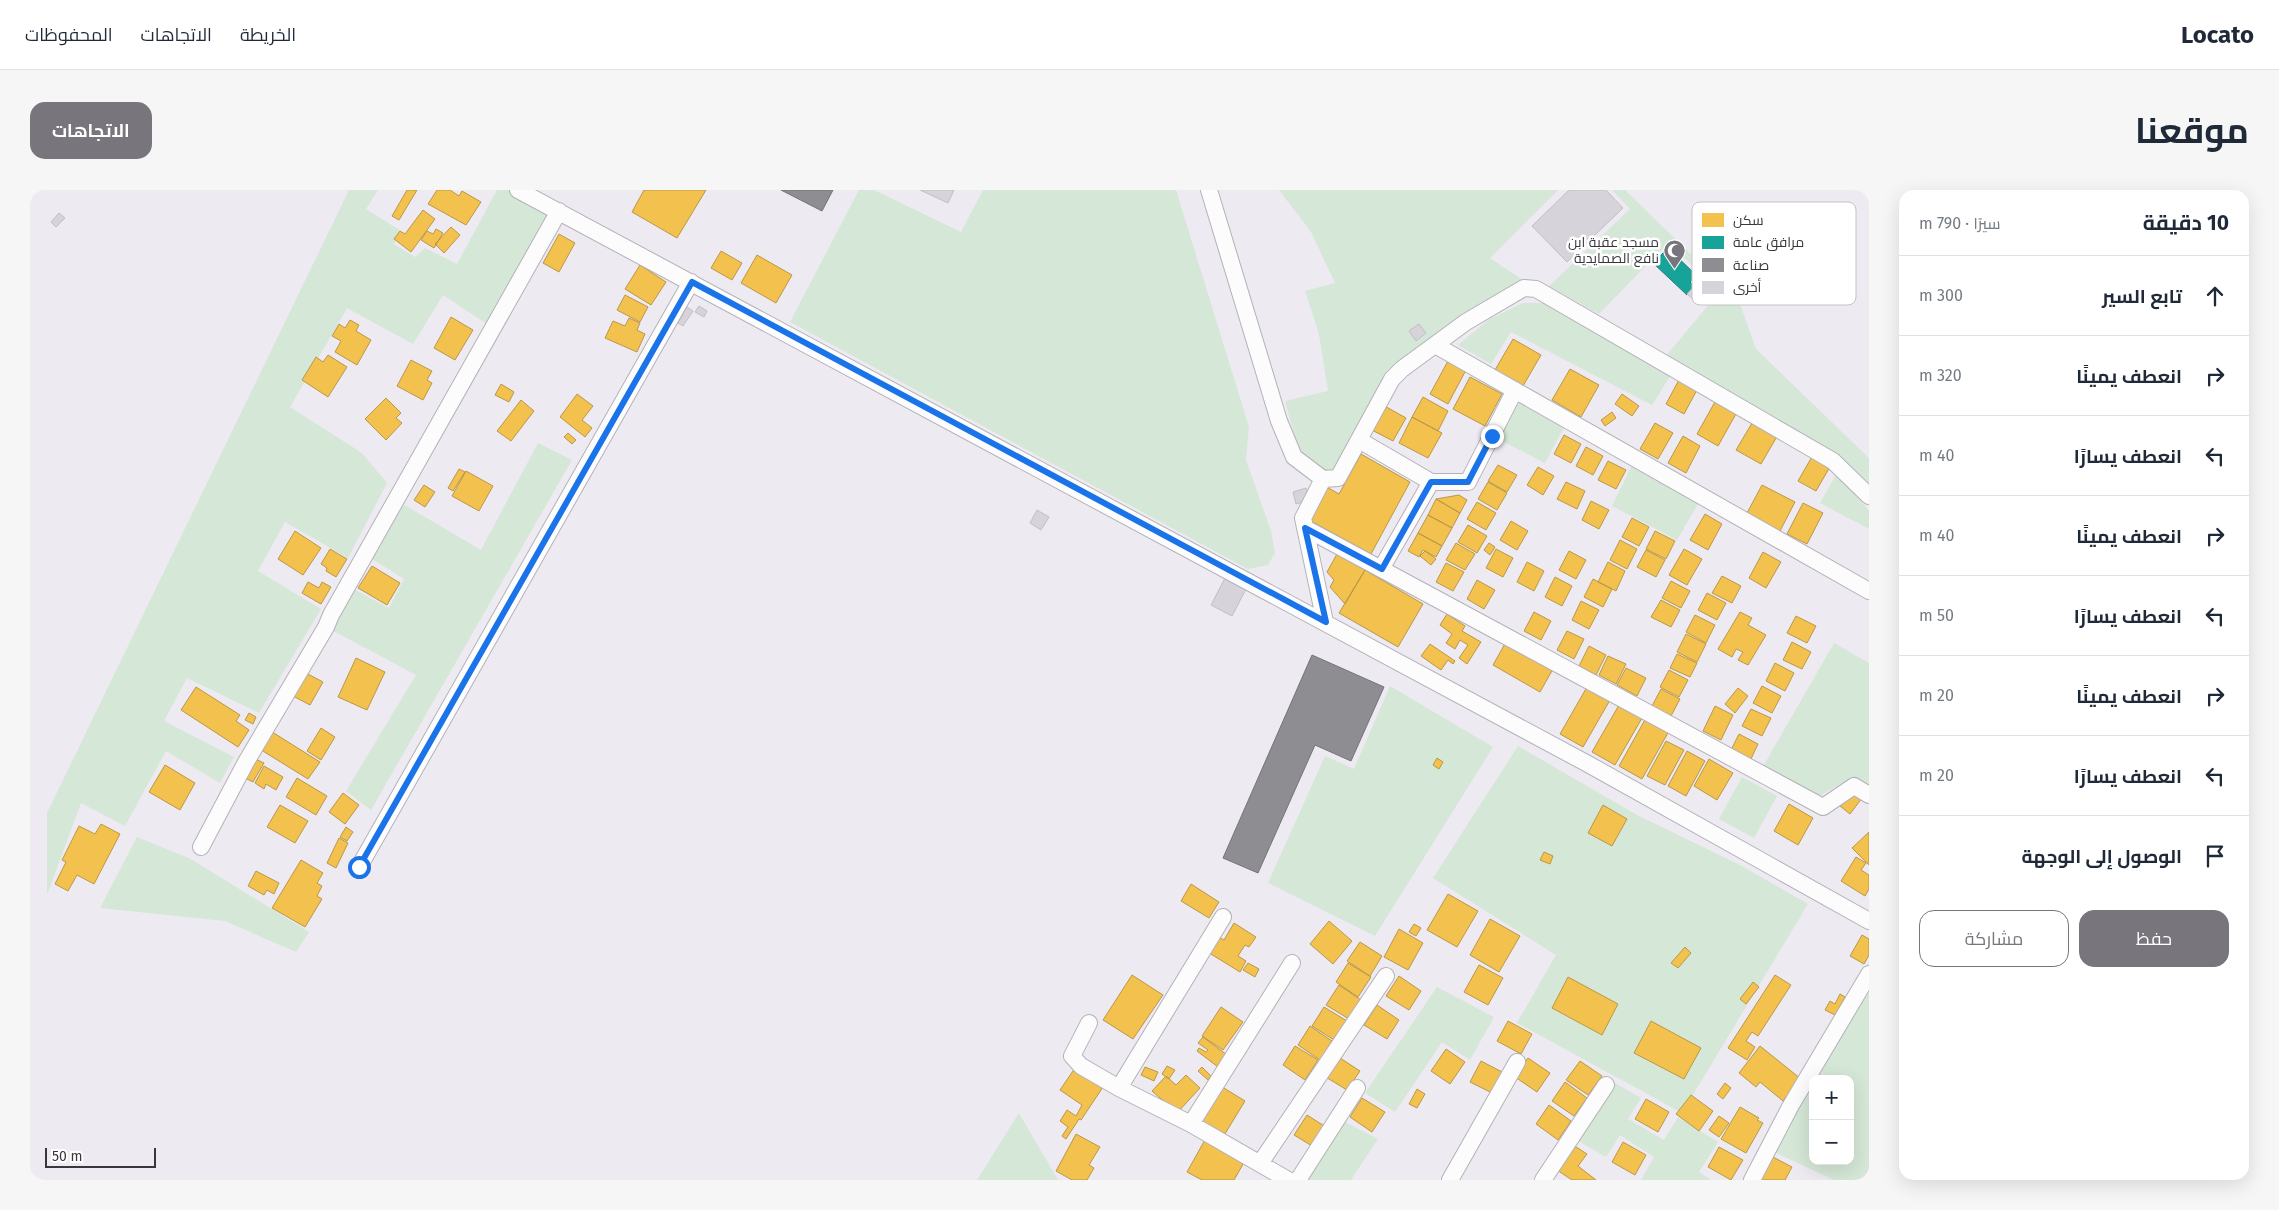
<!DOCTYPE html>
<html lang="ar">
<head>
<meta charset="utf-8">
<style>
  :root { --surface:#fff; --page:#f6f6f7; --text:#1f2937; --muted:#747a83; --line:#e0e1e3; --accent:#78757c }
  body { margin:0; font-family:"Fira Sans",Cairo,sans-serif; background:var(--page); color:var(--text); direction:rtl }
  .controls { position:absolute; right:15px; bottom:15px; display:grid; overflow:hidden; border-radius:10px; box-shadow:0 5px 20px #0002 }
  .controls button { width:45px; height:45px; display:grid; place-items:center; padding:0; border:0; border-bottom:1px solid var(--line); background:var(--surface); color:var(--text); font:25px sans-serif }
  .scale { position:absolute; left:15px; bottom:12px; width:111px; box-sizing:border-box; padding-left:5px; border:2px solid #39363c; border-top:0; font-size:14px; line-height:18px; white-space:nowrap; color:#39363c; -webkit-text-stroke:4px #fff; paint-order:stroke }
  .stop { position:absolute; width:15px; height:15px; margin:-11px; border:4px solid #1a73e8; border-radius:50%; background:#fff }
  .stop.end { background:#1a73e8; border-color:#fff; box-shadow:0 1px 5px #0008 }
  .list { margin:0; padding:0; list-style:none }
  h2 { display:flex; justify-content:space-between; align-items:center; height:65px; margin:0; padding:0 20px; font-size:21px }
  h2 small { font-size:16px; font-weight:400; color:var(--muted) }
  .list li { display:grid; grid-template-columns:32px 1fr auto; gap:15px; align-items:center; box-sizing:border-box; height:80px; padding:0 20px; border-top:1px solid var(--line) }
  .list b { display:block; font-size:19px; white-space:nowrap }
  .list em { font-size:16px; font-style:normal; color:var(--muted) }
  .actions { display:flex; gap:10px; padding:15px 20px }
  .actions a { flex:1; padding:11px 0; border:1px solid var(--accent); border-radius:15px; text-align:center; font-size:18px; color:var(--accent) }
  .actions .main { background:var(--accent); color:#fff }
  .icon { flex:none; width:28px; height:28px; fill:none; stroke:currentColor; stroke-width:2; stroke-linecap:round; stroke-linejoin:round }
  .map { position:relative; flex:none; width:1839px; height:990px; overflow:hidden; direction:ltr; border-radius:15px }
  header { display:flex; align-items:center; gap:30px; box-sizing:border-box; height:70px; padding:0 25px; background:var(--surface); border-bottom:1px solid var(--line) }
  header strong { font-size:24px }
  nav { display:flex; gap:28px; margin-inline-start:auto; font-size:18px }
  .intro { display:flex; align-items:center; justify-content:space-between; box-sizing:border-box; height:120px; padding:0 30px }
  h1 { margin:0; font-size:35px }
  .button { padding:12px 22px; border-radius:15px; background:var(--accent); color:#fff; font-size:18px; font-weight:700 }
  main { display:flex; gap:30px; padding:0 30px }
  aside { flex:1; background:var(--surface); border-radius:15px; box-shadow:0 5px 20px #0002 }
  .map>svg:first-child { display:block }
</style>
</head>
<body>
<header>
<strong>Locato</strong>
<nav><a>الخريطة</a><a>الاتجاهات</a><a>المحفوظات</a></nav>
</header>
<div class="intro"><h1>موقعنا</h1><a class="button">الاتجاهات</a></div>
<main>
<aside>
<h2>10 دقيقة<small>سيرًا · 790 m</small></h2>
<ul class="list">
<li><svg class="icon" aria-label="ahead" viewBox="0 0 24 24"><path d="M12 20V5M6 11l6-6 6 6"/></svg><div><b>تابع السير</b></div><em>300 m</em></li>
<li><svg class="icon" aria-label="right" viewBox="0 0 24 24"><path d="M7 20v-9h11M14 6l5 5-5 5"/></svg><div><b>انعطف يمينًا</b></div><em>320 m</em></li>
<li><svg class="icon" aria-label="left" viewBox="0 0 24 24"><path d="M17 20v-9H6M10 6l-5 5 5 5"/></svg><div><b>انعطف يسارًا</b></div><em>40 m</em></li>
<li><svg class="icon" aria-label="right" viewBox="0 0 24 24"><path d="M7 20v-9h11M14 6l5 5-5 5"/></svg><div><b>انعطف يمينًا</b></div><em>40 m</em></li>
<li><svg class="icon" aria-label="left" viewBox="0 0 24 24"><path d="M17 20v-9H6M10 6l-5 5 5 5"/></svg><div><b>انعطف يسارًا</b></div><em>50 m</em></li>
<li><svg class="icon" aria-label="right" viewBox="0 0 24 24"><path d="M7 20v-9h11M14 6l5 5-5 5"/></svg><div><b>انعطف يمينًا</b></div><em>20 m</em></li>
<li><svg class="icon" aria-label="left" viewBox="0 0 24 24"><path d="M17 20v-9H6M10 6l-5 5 5 5"/></svg><div><b>انعطف يسارًا</b></div><em>20 m</em></li>
<li><svg class="icon" aria-label="arrive" viewBox="0 0 24 24"><path d="M6 21V4h12l-3 4 3 4H6"/></svg><div><b>الوصول إلى الوجهة</b></div></li>
</ul>
<div class="actions"><a class="main">حفظ</a><a>مشاركة</a></div>
</aside>
<div class="map">
<svg width="1839" height="990" viewBox="0 0 1839 990">
  <rect width="100%" height="100%" fill="#eeeaf2"/>
  <!-- green -->
  <path fill="#d5e7d6" fill-rule="evenodd" d="M319,0H348L336,19L371,41L364,54L385,67L395,58L427,74L467,0H488L529,21L463,138L413,105L383,154L317,118L260,217L332,263L357,293L318,368L255,332L228,381L291,419L229,523L157,488L134,531L204,567L190,593L136,561L95,636L51,613L17,705V623Z
    M829,0H844L931,42L953,0H1146L1219,237L1216,270L1241,341L1245,363L1238,375L1218,379L760,132Z
    M1249,0H1528L1460,68L1506,99L1372,179L1302,283L1287,277L1269,262L1255,211L1298,201L1289,144L1275,101L1305,93L1281,42Z
    M1582,0H1595L1709,111L1726,159L1839,268V296L1636,166L1690,101L1638,53L1569,124L1519,96L1600,19Z
    M1493,113H1515L1641,185L1622,215L1481,142L1461,174L1428,155L1458,130Z
    M1485,200L1538,230L1515,273L1462,246Z
    M508,253L542,270L341,620L316,601L386,485L296,437L318,396L359,418L374,389L336,365L366,310L451,360Z
    M1605,269L1672,307L1647,350L1582,316Z
    M1807,283L1839,321V339L1790,313Z
    M1804,453L1839,473V597L1822,587L1786,608L1731,580Z
    M1360,496L1463,557L1345,746L1238,693L1295,566L1324,579Z
    M1488,556L1607,625L1710,675L1778,714L1652,923L1487,833L1526,765L1403,688Z
    M1712,587L1747,606L1724,648L1689,629Z
    M107,647L159,668L279,742L266,762L195,731L70,718Z
    M1839,784V990H1804L1738,959ZM1783,889H1820V971H1783Z
    M1407,797L1464,827L1440,870L1412,852L1365,922L1335,903Z
    M1582,891L1611,908L1598,929L1634,950L1648,927L1688,952L1669,982L1681,990H1611L1624,967L1590,945L1576,967L1545,949Z
    M989,923L1028,990H947Z
    M1315,932L1348,949L1321,990H1276Z"/>
  <!-- homes -->
  <path fill="#f2c14e" stroke="#ba9749" d="M377,0H387L369,30L362,26Z
    M407,0H420L429,6L432,1L451,12L436,35L398,14Z
    M614,0H676L647,48L602,22Z
    M393,20L405,29L381,62L364,49L370,41L375,44Z
    M421,37L430,45L414,63L405,54Z
    M406,39L413,43L404,58L391,50L397,41L403,44Z
    M529,44L545,53L529,82L513,73Z
    M691,61L712,73L702,90L681,78Z
    M727,65L762,85L746,113L711,93Z
    M610,75L636,92L621,115L595,99Z
    M595,105L618,117L610,132L587,120Z
    M421,127L443,140L425,170L404,158Z
    M599,128L610,133L607,140L615,144L607,162L575,148L583,131L595,136Z
    M320,130L329,135L326,141L341,150L327,175L305,162L311,151L302,146L309,134L315,138Z
    M1483,149L1511,165L1493,196L1465,180Z
    M298,165L317,177L298,207L272,190L286,167L293,172Z
    M381,170L402,181L397,190L402,193L393,210L367,196Z
    M1418,171L1436,180L1418,214L1400,204Z
    M1540,179L1569,195L1551,227L1522,210Z
    M1440,187L1472,204L1455,236L1423,219Z
    M1650,188L1668,198L1654,224L1636,214Z
    M471,194L484,202L479,212L465,205Z
    M547,204L563,216L552,230L562,238L555,247L530,227Z
    M1592,204L1609,216L1602,226L1585,214Z
    M1393,207L1418,221L1408,241L1382,227Z
    M356,208L371,223L366,228L372,233L356,250L335,229Z
    M491,210L504,221L481,251L467,241Z
    M1686,210L1707,222L1688,256L1667,244Z
    M1351,214L1376,228L1363,251L1338,238Z
    M1582,222L1586,228L1575,236L1571,230Z
    M1382,227L1412,243L1398,268L1369,253Z
    M1725,228L1749,243L1731,274L1706,260Z
    M1625,233L1643,243L1628,269L1610,259Z
    M538,243L546,250L542,254L534,247Z
    M1534,245L1551,254L1541,273L1524,264Z
    M1653,246L1670,256L1656,283L1638,273Z
    M1556,257L1573,266L1563,285L1546,276Z
    M1331,264L1380,292L1341,364L1277,329L1295,296L1309,304Z
    M1783,265L1801,275L1786,301L1768,291Z
    M1578,271L1596,280L1586,299L1568,290Z
    M1468,275L1487,285L1477,302L1458,291Z
    M1508,277L1524,286L1513,305L1497,295Z
    M429,279L435,282L423,301L418,298Z
    M436,281L463,296L449,321L422,306Z
    M1458,292L1477,303L1467,320L1448,309Z
    M1536,292L1555,301L1547,319L1527,309Z
    M394,295L405,302L395,317L384,310Z
    M1732,295L1765,312L1750,341L1717,323Z
    M1429,305L1437,310L1430,323L1406,309Z
    M1406,309L1430,323L1422,338L1398,325Z
    M1561,311L1579,320L1569,339L1552,330Z
    M1447,312L1466,323L1456,340L1437,329Z
    M1773,313L1793,323L1777,354L1757,344Z
    M1675,324L1692,334L1678,360L1660,350Z
    M1398,325L1422,338L1412,356L1388,343Z
    M1602,328L1619,337L1609,356L1592,347Z
    M1481,331L1498,341L1487,360L1470,350Z
    M1438,335L1457,346L1447,363L1428,352Z
    M265,341L291,358L273,385L248,369Z
    M1625,341L1645,351L1636,369L1616,359Z
    M1388,343L1412,356L1406,367L1393,360L1389,367L1378,361Z
    M1590,350L1607,359L1597,379L1580,370Z
    M1426,353L1445,364L1435,380L1416,370Z
    M1459,353L1465,357L1460,365L1454,360Z
    M300,359L317,369L306,387L296,381L297,378L291,374Z
    M1466,359L1483,368L1473,387L1456,378Z
    M1654,359L1672,369L1657,395L1639,385Z
    M1616,360L1635,370L1626,387L1607,377Z
    M1395,361L1406,369L1401,375L1390,366Z
    M1539,361L1556,370L1546,389L1529,380Z
    M1733,362L1751,372L1736,398L1719,388Z
    M1307,364L1335,380L1315,414L1300,397L1304,390L1297,382Z
    M1497,372L1514,381L1504,401L1487,392Z
    M1578,372L1595,381L1586,401L1568,392Z
    M1416,373L1434,382L1423,401L1406,392Z
    M342,376L370,393L357,415L328,398Z
    M1335,380L1393,414L1368,457L1309,423Z
    M1692,386L1711,396L1702,413L1682,403Z
    M1525,387L1542,396L1532,416L1515,407Z
    M1563,389L1582,399L1573,417L1554,407Z
    M1447,390L1465,400L1454,419L1437,409Z
    M1641,391L1660,401L1651,418L1632,408Z
    M278,392L289,398L292,392L301,397L291,414L272,403Z
    M1677,403L1696,413L1687,430L1668,420Z
    M1631,410L1650,420L1641,437L1621,427Z
    M1551,411L1569,420L1559,439L1542,430Z
    M1504,422L1521,431L1511,450L1494,441Z
    M1710,422L1722,428L1718,435L1736,445L1718,475L1708,470L1713,462L1706,459L1702,467L1688,459Z
    M1417,424L1435,436L1432,441L1451,452L1437,474L1429,468L1438,455L1430,450L1425,459L1416,453L1422,444L1410,435Z
    M1665,425L1685,435L1676,453L1656,442Z
    M1766,426L1786,436L1777,453L1757,443Z
    M1537,441L1554,449L1544,469L1527,460Z
    M1656,444L1676,454L1667,472L1647,462Z
    M1476,452L1523,479L1510,502L1463,475Z
    M1762,452L1781,462L1772,479L1753,470Z
    M1400,454L1425,471L1423,474L1418,470L1411,480L1391,466Z
    M1559,456L1576,465L1566,485L1549,476Z
    M1647,464L1667,473L1660,487L1640,478Z
    M1578,466L1596,474L1586,494L1569,485Z
    M326,468L355,482L337,520L308,507Z
    M1745,473L1764,483L1755,501L1736,491Z
    M1596,478L1616,488L1607,506L1587,495Z
    M1639,480L1658,490L1649,507L1630,497Z
    M276,483L293,492L280,515L263,506Z
    M1732,496L1751,506L1742,523L1723,513Z
    M166,497L210,525L206,531L219,540L208,557L151,520Z
    M1557,497L1580,510L1553,557L1530,544Z
    M1708,498L1718,506L1705,523L1695,514Z
    M1631,499L1650,509L1641,526L1622,516Z
    M1589,515L1612,528L1585,575L1562,562Z
    M1685,516L1703,525L1691,550L1673,541Z
    M1721,519L1741,528L1732,546L1712,536Z
    M219,523L226,527L223,534L215,530Z
    M1616,528L1639,541L1612,589L1589,576Z
    M291,538L305,547L291,570L277,561Z
    M239,540L290,572L278,589L228,558Z
    M1709,544L1728,554L1720,571L1700,562Z
    M1636,551L1654,560L1635,595L1617,586Z
    M1657,561L1675,571L1656,606L1638,596Z
    M221,567L234,573L223,592L211,586Z
    M1407,568L1413,572L1409,579L1403,575Z
    M1679,569L1703,583L1687,610L1664,596Z
    M135,575L165,593L150,620L119,602Z
    M234,576L253,587L246,600L236,594L234,599L225,593Z
    M267,588L297,606L286,625L256,607Z
    M1822,600L1832,608L1820,624L1810,616Z
    M313,603L329,615L315,634L299,622Z
    M1759,614L1783,628L1768,655L1744,641Z
    M250,615L278,631L265,653L237,637Z
    M1573,615L1597,629L1582,656L1558,643Z
    M71,634L90,644L64,694L47,685L38,701L25,694L36,672L32,670L49,636L65,644Z
    M316,637L323,642L317,651L310,647Z
    M1839,642V675L1822,658Z
    M309,648L318,653L306,678L297,673Z
    M1514,662L1523,666L1520,674L1510,670Z
    M1826,667L1836,673L1831,680L1839,685V699L1835,706L1811,691Z
    M271,670L293,683L287,693L292,696L287,706L292,709L275,737L242,718Z
    M226,681L249,693L244,704L237,700L234,705L218,696Z
    M1161,694L1189,712L1179,728L1151,711Z
    M1418,704L1448,721L1427,757L1397,740Z
    M1460,729L1490,746L1469,782L1440,765Z
    M1299,731L1322,751L1303,774L1280,754Z
    M1204,733L1226,747L1219,757L1215,755L1208,766L1216,771L1210,782L1176,761L1185,745L1194,750Z
    M1384,734L1391,738L1386,746L1379,742Z
    M1369,739L1393,753L1378,780L1354,767Z
    M1832,745L1839,749V765L1834,774L1820,766Z
    M1330,752L1352,766L1340,786L1317,771Z
    M1655,757L1661,763L1648,778L1641,773Z
    M1218,773L1229,779L1225,787L1213,780Z
    M1318,773L1341,787L1328,807L1306,792Z
    M1449,775L1473,788L1458,815L1434,802Z
    M1102,785L1133,805L1103,849L1073,830Z
    M1745,785L1761,795L1728,846L1722,842L1716,851L1725,857L1717,870L1698,858Z
    M1369,786L1391,801L1379,820L1356,806Z
    M1538,787L1588,814L1572,845L1522,818Z
    M1723,792L1729,797L1716,814L1710,809Z
    M1309,795L1331,810L1319,829L1296,815Z
    M1810,804L1815,807L1805,825L1795,820L1800,811L1805,814Z
    M1347,815L1369,830L1357,849L1334,835Z
    M1191,817L1213,832L1193,860L1172,846Z
    M1294,817L1317,831L1304,850L1282,836Z
    M1478,831L1502,844L1491,864L1467,851Z
    M1621,831L1671,858L1654,889L1604,863Z
    M1280,836L1302,851L1290,870L1268,855Z
    M1173,847L1197,865L1188,877L1167,861L1169,858L1176,862L1178,860L1168,853Z
    M1265,856L1288,870L1275,890L1253,875Z
    M1730,856L1771,889L1753,911L1730,892L1726,897L1709,883Z
    M1416,859L1435,872L1420,894L1401,881Z
    M1307,866L1330,881L1317,900L1294,886Z
    M1498,868L1520,883L1507,902L1485,887Z
    M1451,871L1474,883L1464,904L1440,892Z
    M1550,871L1572,886L1558,905L1536,890Z
    M1137,876L1145,880L1139,889L1132,884Z
    M1115,877L1128,882L1124,891L1111,885Z
    M1172,877L1181,886L1178,890L1168,881Z
    M1045,878L1073,897L1051,930L1049,929L1036,949L1032,946L1038,937L1030,931L1037,920L1046,926L1052,915L1030,900Z
    M1156,885L1170,898L1147,923L1122,901L1136,886L1146,895Z
    M1535,892L1557,908L1544,926L1522,911Z
    M1695,893L1701,898L1693,909L1687,904Z
    M1189,895L1215,911L1193,947L1167,931Z
    M1387,899L1395,904L1387,918L1379,914Z
    M1661,905L1683,921L1669,941L1646,924Z
    M1332,908L1355,922L1342,942L1320,927Z
    M1616,909L1639,922L1628,942L1605,929Z
    M1519,915L1541,931L1528,950L1506,934Z
    M1710,917L1729,928L1727,930L1733,933L1716,963L1691,949Z
    M1277,925L1299,939L1287,959L1264,945Z
    M1689,926L1699,933L1689,947L1679,940Z
    M1046,944L1070,957L1059,975L1064,978L1057,990H1042L1026,981Z
    M1176,948L1216,969L1204,990H1172L1157,982Z
    M1593,952L1616,965L1605,985L1582,972Z
    M1540,953L1557,964L1548,976L1566,990H1542L1524,978Z
    M1689,957L1713,970L1701,990L1678,977Z
    M1741,966L1762,977L1755,990H1729Z"/>
  <!-- public -->
  <path fill="#17a398" stroke="#21827c" d="M1638,58L1666,85L1660,92L1665,97L1657,105L1623,73Z"/>
  <!-- industry -->
  <path fill="#8d8d92" stroke="#747378" d="M751,0H803L792,21Z
    M1282,465L1354,497L1321,571L1285,555L1228,683L1193,668Z"/>
  <!-- building -->
  <path fill="#d6d3da" stroke="#c1bfc4" d="M890,0H924L918,13Z
    M1539,0H1576L1593,18L1537,72L1502,36Z
    M29,23L35,28L26,37L21,32Z
    M1671,89L1684,100L1670,115L1657,104Z
    M669,116L677,121L674,127L665,122Z
    M657,117L663,121L653,136L648,133Z
    M1389,134L1396,143L1386,151L1379,141Z
    M1276,298L1280,310L1266,314L1263,302Z
    M1007,320L1019,327L1011,340L1000,333Z
    M1195,388L1216,399L1202,426L1181,415Z"/>
  <g fill="none" stroke-linecap="round" stroke-linejoin="round">
    <defs>
      <path id="minor" d="M488,0L1558,574L1839,731
        M1179,0L1249,231L1264,267L1293,289
        M1405,155L1839,401
        M1329,250L1401,292H1438L1485,200
        M1275,338L1793,617L1824,596L1839,605
        M1351,379L1401,292
        M1295,432L1273,328L1293,289L1308,288L1362,189L1372,179L1436,132L1494,98L1506,99L1803,271L1839,306
        M171,657L216,572L296,437L301,425L529,21
        M329,677L661,92
        M1193,727L1089,898L1161,934L1258,990
        M1059,833L1042,866L1051,876L1089,898
        M1161,934L1262,773
        M1231,972L1356,786
        M1268,990L1327,898
        M1420,990L1487,872
        M1513,990L1576,895
        M1722,990L1760,917L1839,784"/>
    </defs>
    <!-- minor casing -->
    <use href="#minor" stroke="#b4b1b8" stroke-width="18"/>
    <!-- minor -->
    <use href="#minor" stroke="#fcfcfd" stroke-width="16"/>
  </g>
  <g fill="none" stroke-linecap="round" stroke-linejoin="round">
    <!-- route -->
    <path stroke="#1a73e8" stroke-width="6" d="M329,677L662,92L1296,432L1275,338L1352,379L1401,292H1438L1462,246"/>
  </g>
  <!-- icons -->
  <defs>
    <symbol id="mosque-pin" viewBox="-11 -11 22 30"><path d="M0 17L-7.5 6A9.5 9.5 0 1 1 7.5 6Z" fill="#78757c" stroke="#fff"/><path d="M3.5-4.9A6 6 0 1 0 3.5 4.9A5 5 0 1 1 3.5-4.9Z" fill="#fff"/></symbol>
  </defs>
  <g fill-rule="evenodd">
    <use href="#mosque-pin" x="1632" y="48" width="25" height="34"/>
  </g>
  <g text-anchor="middle" stroke-width="5" stroke-linejoin="round" paint-order="stroke">
    <!-- poi labels -->
    <g font-size="14" fill="#39363c" stroke="#fff" text-anchor="end">
      <text x="1629" y="57">مسجد عقبة ابن<tspan x="1629" dy="16">نافع الصمايدية</tspan></text>
    </g>
  </g>
  <!-- legend -->
  <rect x="1662" y="12" width="164" height="103" rx="8" fill="#fff" stroke="#c4c3c4" stroke-width="1"/>
  <rect x="1672" y="23" width="22" height="14" fill="#f2c14e"/>
  <rect x="1672" y="46" width="22" height="13" fill="#17a398"/>
  <rect x="1672" y="68" width="22" height="14" fill="#8d8d92"/>
  <rect x="1672" y="91" width="22" height="13" fill="#d6d3da"/>
  <g font-size="14" fill="#39363c">
    <text x="1703" y="35">سكن</text>
    <text x="1703" y="57">مرافق عامة</text>
    <text x="1703" y="80">صناعة</text>
    <text x="1703" y="102">أخرى</text>
  </g>
</svg>
<div class="controls">
<button>+</button>
<button>−</button>
</div>
<div class="scale">50 m</div>
<div class="stop" style="left:329px;top:677px"></div>
<div class="stop end" style="left:1462px;top:246px"></div>
</div>
</main>
</body>
</html>
